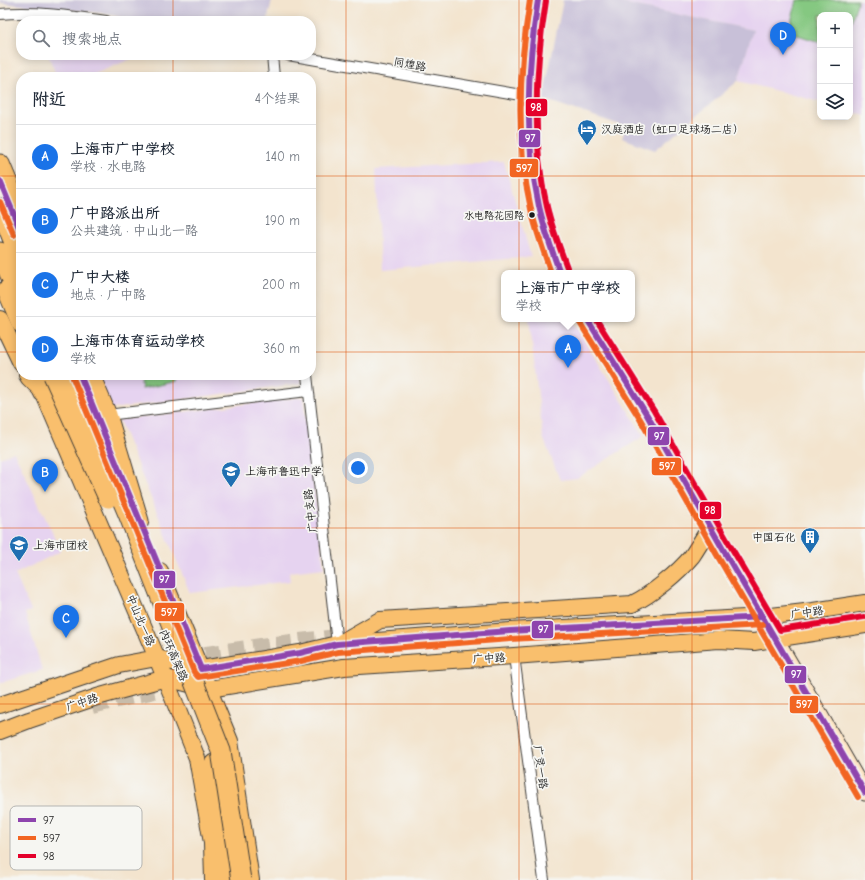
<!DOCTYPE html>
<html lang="zh">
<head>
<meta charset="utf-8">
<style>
  :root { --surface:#fff; --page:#f2f2f3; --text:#1f2937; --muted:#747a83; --line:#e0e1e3; --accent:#1a73e8 }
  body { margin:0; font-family:"Comic Neue","LXGW WenKai TC",sans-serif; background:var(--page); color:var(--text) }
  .controls { position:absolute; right:12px; top:12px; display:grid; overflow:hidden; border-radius:8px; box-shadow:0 2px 10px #0003 }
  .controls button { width:36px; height:36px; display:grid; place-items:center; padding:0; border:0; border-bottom:1px solid var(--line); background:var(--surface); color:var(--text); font:20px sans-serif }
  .you { position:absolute; left:358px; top:468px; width:14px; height:14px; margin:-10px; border:3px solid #fff; border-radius:50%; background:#1a73e8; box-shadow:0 0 0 6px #1a73e833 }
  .badge { display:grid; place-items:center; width:26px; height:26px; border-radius:50%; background:var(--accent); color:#fff; font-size:13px; font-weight:700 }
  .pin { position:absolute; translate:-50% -33px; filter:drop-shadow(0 1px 2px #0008) }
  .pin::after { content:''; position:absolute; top:21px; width:14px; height:12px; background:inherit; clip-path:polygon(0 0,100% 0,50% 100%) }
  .popup { position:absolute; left:501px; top:270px; width:134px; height:52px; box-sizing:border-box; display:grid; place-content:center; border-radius:8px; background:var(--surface); filter:drop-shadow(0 1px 3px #0005); font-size:13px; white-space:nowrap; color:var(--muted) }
  .popup b { font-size:15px; color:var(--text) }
  .popup::after { content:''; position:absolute; left:50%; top:100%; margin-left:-8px; border:8px solid transparent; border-top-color:var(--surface) }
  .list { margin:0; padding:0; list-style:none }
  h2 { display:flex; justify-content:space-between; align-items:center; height:52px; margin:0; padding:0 16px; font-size:17px }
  h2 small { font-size:13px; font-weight:400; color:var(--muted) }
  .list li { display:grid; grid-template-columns:26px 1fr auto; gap:12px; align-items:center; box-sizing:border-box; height:64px; padding:0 16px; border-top:1px solid var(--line) }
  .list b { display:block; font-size:15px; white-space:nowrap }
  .list p { margin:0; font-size:13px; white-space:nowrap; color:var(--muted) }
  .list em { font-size:13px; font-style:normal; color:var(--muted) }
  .icon { flex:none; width:22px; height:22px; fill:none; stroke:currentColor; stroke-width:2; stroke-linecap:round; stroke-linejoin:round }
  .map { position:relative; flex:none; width:865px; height:880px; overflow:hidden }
  .search { position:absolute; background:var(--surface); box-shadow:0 2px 10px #0003; left:16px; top:16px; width:300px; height:44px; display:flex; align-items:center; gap:10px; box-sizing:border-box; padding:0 14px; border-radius:16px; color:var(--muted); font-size:15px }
  .panel { position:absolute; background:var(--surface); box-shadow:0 2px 10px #0003; left:16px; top:72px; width:300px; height:308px; border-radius:16px }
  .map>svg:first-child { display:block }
</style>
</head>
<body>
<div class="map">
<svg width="865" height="880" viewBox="0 0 865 880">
  <rect width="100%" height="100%" fill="#f6f6f2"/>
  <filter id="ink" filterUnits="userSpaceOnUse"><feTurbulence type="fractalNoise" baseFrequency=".025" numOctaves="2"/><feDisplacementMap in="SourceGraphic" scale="8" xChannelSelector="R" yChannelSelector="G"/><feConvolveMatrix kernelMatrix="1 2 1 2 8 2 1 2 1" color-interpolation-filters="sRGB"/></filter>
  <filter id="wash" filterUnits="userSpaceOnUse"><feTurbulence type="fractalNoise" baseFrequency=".012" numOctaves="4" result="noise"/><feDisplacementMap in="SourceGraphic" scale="16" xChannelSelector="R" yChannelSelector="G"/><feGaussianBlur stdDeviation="0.9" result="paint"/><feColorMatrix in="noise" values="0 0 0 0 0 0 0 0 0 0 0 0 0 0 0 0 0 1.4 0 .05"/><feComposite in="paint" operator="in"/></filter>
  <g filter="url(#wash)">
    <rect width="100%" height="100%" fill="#f3e4ce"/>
    <!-- built -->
    <path fill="#e6d3f0" d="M608,0H865V116L850,111V15H820V102L738,81L753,30Z
      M48,55H130L131,59L87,77H57Z
      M504,162L531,257L380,270L376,169Z
      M529,319H571L644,436L577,478L560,480L543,437Z
      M96,375H300L301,383L111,409Z
      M303,397L324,568L289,572L290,581L190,593L119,420Z
      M14,452L61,551L15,574L31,611L25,613L42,670L0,683V458Z"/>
    <!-- industrial -->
    <path fill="#c8c0d8" d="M0,0H272L267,21H142L101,13L0,3Z
      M563,0H608L753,30L738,81L655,150L622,138L626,127L543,99Z"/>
    <!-- green -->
    <path fill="#85c881" stroke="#50724e" d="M797,0H858L850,26V15H820V42L788,32Z
      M139,375H175L177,381L142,389Z"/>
  </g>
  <g filter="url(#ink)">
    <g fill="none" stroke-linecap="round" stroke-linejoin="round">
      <!-- primary-tunnel -->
      <path stroke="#c8bcaa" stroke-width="16" stroke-dasharray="16 8" stroke-linecap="butt" d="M181,658C237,649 292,641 348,636
        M92,706L150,692L183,686"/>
      <defs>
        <path id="street" d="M0,14C35,11 71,16 106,21
          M272,55L274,77
          M288,55L527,96
          M307,375L337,644
          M107,415L308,391
          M514,656L544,880"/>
        <path id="secondary" d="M538,0C521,90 524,188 560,273
          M587,319L647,415L724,551L800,680L865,793"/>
        <path id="primary" d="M9,202L21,232
          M0,319L21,363
          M27,375L29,378L43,392L157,658L197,758L212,843L213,880
          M80,375L95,412
          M160,571L230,741L251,880
          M342,642L380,620L632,604C651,595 678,573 692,556C698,547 704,537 710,527
          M0,705L119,665L157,658L201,669L300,653L337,644L510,631L763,617L813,611L865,603
          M0,731L29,720L97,697L166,678L209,689L344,667L514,656L719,640L754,642L865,625"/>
        <path id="highway" d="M0,164L21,214
          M0,208L21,260
          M0,252L21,301
          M7,290L21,323
          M38,375L43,392
          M90,375L107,415L139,521
          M214,764L228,880"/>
      </defs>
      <!-- street casing -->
      <use href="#street" stroke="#3c3a37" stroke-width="12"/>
      <!-- secondary casing -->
      <use href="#secondary" stroke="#3c3a37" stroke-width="17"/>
      <!-- primary casing -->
      <use href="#primary" stroke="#3c3a37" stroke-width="18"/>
      <!-- highway casing -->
      <use href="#highway" stroke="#3c3a37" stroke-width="21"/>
      <!-- street -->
      <use href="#street" stroke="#fff" stroke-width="10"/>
      <!-- secondary -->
      <use href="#secondary" stroke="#fde5c5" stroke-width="15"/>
      <!-- primary -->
      <use href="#primary" stroke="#f9bf6d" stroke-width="16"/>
      <!-- highway -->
      <use href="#highway" stroke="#f9bf6d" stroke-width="19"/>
      <defs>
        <path id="highway-bridge" d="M53,375L108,498
          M69,375L128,514L221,751L241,880"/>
      </defs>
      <!-- highway-bridge casing -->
      <use href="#highway-bridge" stroke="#3c3a37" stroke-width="21" stroke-linecap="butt"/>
      <!-- highway-bridge -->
      <use href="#highway-bridge" stroke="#f9bf6d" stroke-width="19"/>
      <defs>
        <path id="bus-1" d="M538,0C527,69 524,137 539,206C544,229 552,251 560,273
          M0,181L21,232
          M587,319L647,415L724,551L865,793
          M80,375L201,669L300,653L337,644L510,631L763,617"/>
        <path id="bus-2" d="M530,0C519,69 515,140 531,209C536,231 544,252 551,273
          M0,202L14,235
          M580,323L640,419L717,555L858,797
          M73,378L194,672L198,677L301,661L338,652L511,639L763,625"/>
        <path id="bus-3" d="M546,1C535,69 531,139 547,207C552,228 560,249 568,270
          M596,319L654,411L731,547L780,630L864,617"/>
      </defs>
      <!-- bus-1 casing -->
      <use href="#bus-1" stroke="#f6f6f2" stroke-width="9"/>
      <!-- bus-2 casing -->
      <use href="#bus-2" stroke="#f6f6f2" stroke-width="9"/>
      <!-- bus-3 casing -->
      <use href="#bus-3" stroke="#f6f6f2" stroke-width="9"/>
      <!-- bus-1 -->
      <use href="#bus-1" stroke="#8e44ad" stroke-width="6"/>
      <!-- bus-2 -->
      <use href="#bus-2" stroke="#f26522" stroke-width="6"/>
      <!-- bus-3 -->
      <use href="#bus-3" stroke="#e4002b" stroke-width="6"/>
    </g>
  </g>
  <!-- grid -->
  <path fill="none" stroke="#de560d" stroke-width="1" stroke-opacity="0.55" d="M173,0V21M346,0V880M519,0V880M692,0V880M173,55V77M0,176H21M311,176H865M0,352H21M311,352H865M173,375V880M0,528H865M0,704H865"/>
  <!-- icons -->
  <defs>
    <symbol id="hotel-pin" viewBox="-11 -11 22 30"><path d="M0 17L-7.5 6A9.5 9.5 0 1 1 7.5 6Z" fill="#1f6fb2" stroke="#f6f6f2"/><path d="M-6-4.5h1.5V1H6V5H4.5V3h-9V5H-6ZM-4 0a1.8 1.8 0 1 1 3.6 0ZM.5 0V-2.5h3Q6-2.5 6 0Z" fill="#fff"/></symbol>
    <symbol id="school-pin" viewBox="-11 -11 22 30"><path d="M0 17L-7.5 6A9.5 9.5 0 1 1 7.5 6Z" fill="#1f6fb2" stroke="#f6f6f2"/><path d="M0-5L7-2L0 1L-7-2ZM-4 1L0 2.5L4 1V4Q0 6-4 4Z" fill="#fff"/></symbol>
    <symbol id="building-pin" viewBox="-11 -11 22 30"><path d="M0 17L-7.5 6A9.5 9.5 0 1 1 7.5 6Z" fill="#1f6fb2" stroke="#f6f6f2"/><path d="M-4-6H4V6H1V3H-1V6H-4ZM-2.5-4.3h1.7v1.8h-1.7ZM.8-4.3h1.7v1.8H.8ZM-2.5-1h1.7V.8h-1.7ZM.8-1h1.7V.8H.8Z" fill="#fff"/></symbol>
  </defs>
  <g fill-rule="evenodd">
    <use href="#hotel-pin" x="576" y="118" width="22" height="30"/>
    <use href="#school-pin" x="220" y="460" width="22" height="30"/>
    <use href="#building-pin" x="799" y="526" width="22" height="30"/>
    <use href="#school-pin" x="8" y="534" width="22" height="30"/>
  </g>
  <!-- markers -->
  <circle fill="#1c1c1c" stroke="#f6f6f2" stroke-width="1.5" cx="532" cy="215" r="3.5"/>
  <g text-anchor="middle" stroke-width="3.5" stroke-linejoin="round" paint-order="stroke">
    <!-- bus labels -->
    <g font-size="10" fill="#1c1c1c" stroke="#f6f6f2" text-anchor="end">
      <text x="524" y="219">水电路花园路</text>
    </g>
    <!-- street labels -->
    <g font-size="11" fill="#1c1c1c" stroke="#f6f6f2">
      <text transform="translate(410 64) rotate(10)" y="4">同煌路</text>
      <text transform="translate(310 511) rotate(-97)" y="4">广中支路</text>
      <text transform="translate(807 612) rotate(-7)" y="4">广中路</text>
      <text transform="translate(141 620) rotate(67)" y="4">中山北一路</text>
      <text transform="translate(174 655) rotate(67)" y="4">内环高架路</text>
      <text transform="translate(489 658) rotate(-3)" y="4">广中路</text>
      <text transform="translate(82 702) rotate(-18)" y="4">广中路</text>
      <text transform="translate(541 767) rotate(82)" y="4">广灵一路</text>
    </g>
    <!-- poi labels -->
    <g font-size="11" fill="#1c1c1c" stroke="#f6f6f2" text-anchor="start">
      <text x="601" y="133">汉庭酒店（虹口足球场二店）</text>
      <text x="245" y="475">上海市鲁迅中学</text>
      <text x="796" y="541" text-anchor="end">中国石化</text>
      <text x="33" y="549">上海市团校</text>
    </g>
  </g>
  <!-- legend -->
  <rect x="10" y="806" width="132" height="64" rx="6" fill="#f6f6f2" stroke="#b5b5b2" stroke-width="1"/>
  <rect x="18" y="818" width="18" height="4" fill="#8e44ad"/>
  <rect x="18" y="836" width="18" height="4" fill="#f26522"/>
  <rect x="18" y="854" width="18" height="4" fill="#e4002b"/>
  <g font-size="11" fill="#1c1c1c">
    <text x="43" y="824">97</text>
    <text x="43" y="842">597</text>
    <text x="43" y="860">98</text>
  </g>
  <g stroke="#f6f6f2" stroke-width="1.5">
    <rect x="525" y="98" width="23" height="19" rx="4" fill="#e4002b"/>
    <rect x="518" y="129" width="23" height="19" rx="4" fill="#8e44ad"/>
    <rect x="509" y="158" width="30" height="20" rx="4" fill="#f26522"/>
    <rect x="647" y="426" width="23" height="20" rx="4" fill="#8e44ad"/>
    <rect x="651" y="457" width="31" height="19" rx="4" fill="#f26522"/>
    <rect x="699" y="501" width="23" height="19" rx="4" fill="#e4002b"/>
    <rect x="153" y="570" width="23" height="19" rx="4" fill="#8e44ad"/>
    <rect x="154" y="602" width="31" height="20" rx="4" fill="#f26522"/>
    <rect x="531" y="620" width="23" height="19" rx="4" fill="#8e44ad"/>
    <rect x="784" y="665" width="23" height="19" rx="4" fill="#8e44ad"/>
    <rect x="789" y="695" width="30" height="19" rx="4" fill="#f26522"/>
  </g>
  <g font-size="11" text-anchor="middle" font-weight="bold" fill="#fff">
    <text x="536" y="111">98</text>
    <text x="530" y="142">97</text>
    <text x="524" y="172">597</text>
    <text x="659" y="440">97</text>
    <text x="667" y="470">597</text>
    <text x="710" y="514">98</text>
    <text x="164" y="583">97</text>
    <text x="169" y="616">597</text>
    <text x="543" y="633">97</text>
    <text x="796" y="678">97</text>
    <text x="804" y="708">597</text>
  </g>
</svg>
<div class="controls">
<button>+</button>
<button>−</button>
<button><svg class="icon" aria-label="layers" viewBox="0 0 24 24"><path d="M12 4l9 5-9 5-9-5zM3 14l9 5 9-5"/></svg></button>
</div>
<div class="you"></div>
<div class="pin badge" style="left:568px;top:368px">A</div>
<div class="popup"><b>上海市广中学校</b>学校</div>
<div class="pin badge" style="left:45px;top:492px">B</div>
<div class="pin badge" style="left:66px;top:638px">C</div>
<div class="pin badge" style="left:783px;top:55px">D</div>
<div class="search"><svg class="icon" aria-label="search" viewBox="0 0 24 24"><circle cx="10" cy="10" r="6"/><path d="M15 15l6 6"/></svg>搜索地点</div>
<section class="panel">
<h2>附近<small>4个结果</small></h2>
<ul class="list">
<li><span class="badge">A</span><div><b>上海市广中学校</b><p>学校 · 水电路</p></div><em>140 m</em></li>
<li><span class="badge">B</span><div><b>广中路派出所</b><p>公共建筑 · 中山北一路</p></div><em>190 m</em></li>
<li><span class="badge">C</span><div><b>广中大楼</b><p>地点 · 广中路</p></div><em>200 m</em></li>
<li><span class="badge">D</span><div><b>上海市体育运动学校</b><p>学校</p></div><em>360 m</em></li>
</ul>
</section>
</div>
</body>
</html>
